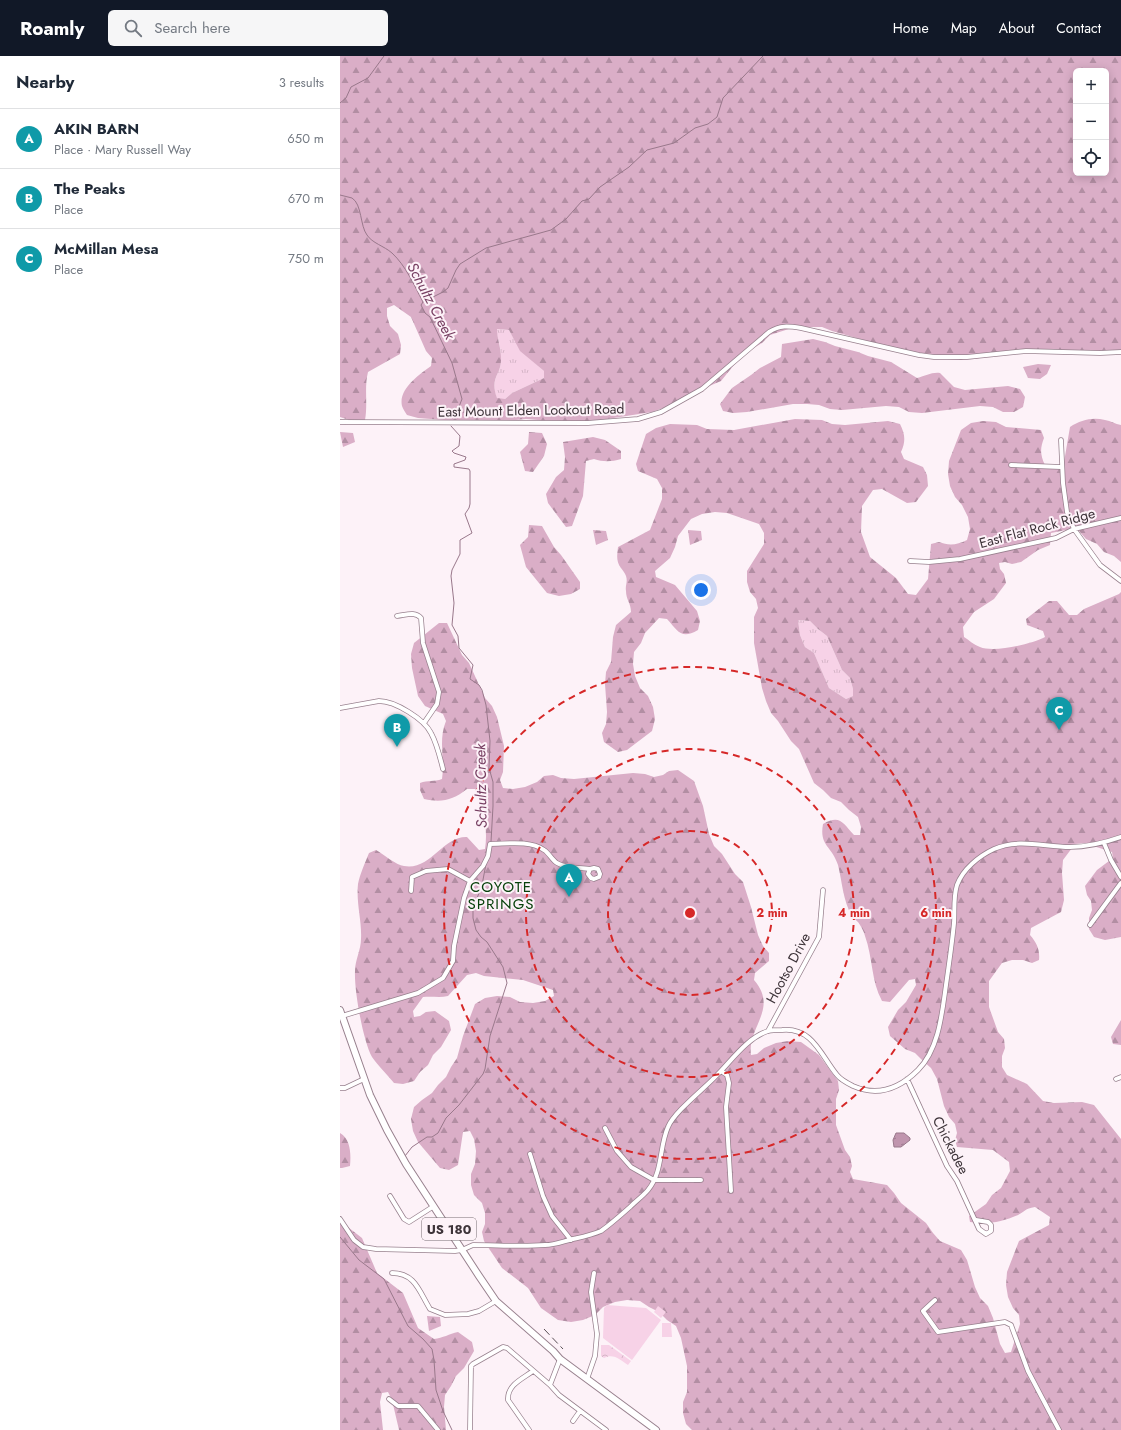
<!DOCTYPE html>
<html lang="en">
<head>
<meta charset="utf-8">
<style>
  :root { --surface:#fff; --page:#f6f6f7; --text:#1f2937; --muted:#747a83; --line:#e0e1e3; --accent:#111827 }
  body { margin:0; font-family:Jost,sans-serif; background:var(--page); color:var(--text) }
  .controls { position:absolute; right:12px; top:12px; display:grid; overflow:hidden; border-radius:6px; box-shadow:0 2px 10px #0003 }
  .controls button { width:36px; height:36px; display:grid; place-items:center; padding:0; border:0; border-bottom:1px solid var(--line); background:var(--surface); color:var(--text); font:20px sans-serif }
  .you { position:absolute; left:361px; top:534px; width:14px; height:14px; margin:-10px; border:3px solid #fff; border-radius:50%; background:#1a73e8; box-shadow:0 0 0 6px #1a73e833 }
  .badge { display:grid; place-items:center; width:26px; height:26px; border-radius:50%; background:var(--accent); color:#fff; font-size:13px; font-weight:700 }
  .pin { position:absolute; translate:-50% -33px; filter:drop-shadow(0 1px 2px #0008) }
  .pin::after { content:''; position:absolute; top:21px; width:14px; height:12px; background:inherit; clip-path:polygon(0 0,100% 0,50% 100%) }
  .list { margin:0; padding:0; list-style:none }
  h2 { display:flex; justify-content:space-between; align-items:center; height:52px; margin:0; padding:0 16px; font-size:17px }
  h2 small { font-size:13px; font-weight:400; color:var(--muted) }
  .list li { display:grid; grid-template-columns:26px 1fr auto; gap:12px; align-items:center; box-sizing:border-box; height:60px; padding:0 16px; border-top:1px solid var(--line) }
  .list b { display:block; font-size:15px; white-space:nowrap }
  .list p { margin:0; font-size:13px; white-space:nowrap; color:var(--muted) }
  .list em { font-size:13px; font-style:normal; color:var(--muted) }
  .icon { flex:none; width:22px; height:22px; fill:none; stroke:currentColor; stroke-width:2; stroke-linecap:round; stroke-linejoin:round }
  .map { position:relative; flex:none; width:781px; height:1374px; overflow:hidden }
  header { display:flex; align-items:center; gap:24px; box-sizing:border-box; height:56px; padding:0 20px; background:var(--accent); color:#fff }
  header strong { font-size:19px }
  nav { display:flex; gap:22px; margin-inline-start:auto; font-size:14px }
  .search { width:280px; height:36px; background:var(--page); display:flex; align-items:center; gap:10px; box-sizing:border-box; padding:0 14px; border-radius:6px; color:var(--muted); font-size:15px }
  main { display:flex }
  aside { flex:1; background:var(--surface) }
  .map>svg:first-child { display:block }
</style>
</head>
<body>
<header>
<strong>Roamly</strong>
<div class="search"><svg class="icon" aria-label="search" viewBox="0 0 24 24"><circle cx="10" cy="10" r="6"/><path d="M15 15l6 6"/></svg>Search here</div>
<nav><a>Home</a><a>Map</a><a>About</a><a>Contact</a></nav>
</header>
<main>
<aside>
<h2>Nearby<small>3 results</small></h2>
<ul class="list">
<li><span class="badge" style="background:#0f9aa8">A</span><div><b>AKIN BARN</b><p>Place · Mary Russell Way</p></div><em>650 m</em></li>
<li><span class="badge" style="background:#0f9aa8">B</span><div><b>The Peaks</b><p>Place</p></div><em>670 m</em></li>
<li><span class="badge" style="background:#0f9aa8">C</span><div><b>McMillan Mesa</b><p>Place</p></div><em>750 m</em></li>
</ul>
</aside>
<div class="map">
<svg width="781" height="1374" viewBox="0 0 781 1374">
  <defs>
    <pattern id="grass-tufts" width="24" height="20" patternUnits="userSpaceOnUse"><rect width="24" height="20" fill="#f7d2e7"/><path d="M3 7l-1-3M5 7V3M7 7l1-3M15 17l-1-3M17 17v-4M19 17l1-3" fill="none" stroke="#d5b5c7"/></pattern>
    <pattern id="forest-firs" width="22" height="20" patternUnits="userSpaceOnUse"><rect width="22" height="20" fill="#daaec7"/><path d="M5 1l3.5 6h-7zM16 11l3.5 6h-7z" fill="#b28ea3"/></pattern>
    <pattern id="park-crowns" width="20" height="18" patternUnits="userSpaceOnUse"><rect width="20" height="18" fill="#f7d2e7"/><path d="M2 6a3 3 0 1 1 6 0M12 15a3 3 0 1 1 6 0" fill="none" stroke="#d5b5c7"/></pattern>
    <pattern id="water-ripples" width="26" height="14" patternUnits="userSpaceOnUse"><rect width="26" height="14" fill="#c095ae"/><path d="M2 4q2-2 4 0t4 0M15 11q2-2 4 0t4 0" fill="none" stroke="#9d7a8f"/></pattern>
  </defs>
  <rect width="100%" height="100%" fill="#fdf2f8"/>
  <!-- grass -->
  <path fill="url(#grass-tufts)" d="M156,273L169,274L181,295L204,315V322L172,337L165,343H157C149,321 162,319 161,302C161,292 158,282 156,273Z
    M458,564L470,565L478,573L487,580L502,614L510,622L513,633V640L506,643L489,632L474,597L465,591L460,579Z"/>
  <!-- forest -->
  <path fill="url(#forest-firs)" fill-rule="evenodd" d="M0,0H781V295L732,298L722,294L695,293L634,303L620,304L607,303L597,299L559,296L548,291L492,275L482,271H455L430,279L422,287L402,299L381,325L346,340L337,347L312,356L235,368H209L198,364L186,363L127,369L114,368L104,364L78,362L67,359C65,356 63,353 62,350C58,333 80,318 91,310L92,302L86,295L71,261L54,249L47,252V260L50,270L58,278L61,289L60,298L28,316C24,332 28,348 25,364L18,367L0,361ZM736,15H766V117H736ZM157,273L169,274L180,295L204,315V322L172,337L165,343L157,342C149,321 162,319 161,302C161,292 157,282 157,273Z
    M473,283L485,286L495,290L518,296L528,300L551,306L577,322C586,320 591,316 600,317L614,331L625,334L668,330L680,333L685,341L683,351L674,356H663L653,351L640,350L582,357L569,356L559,351L546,350L502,354L490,353L479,349L467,348H453L407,356L393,357L383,355L380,348L392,332L411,319L420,312L441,301L442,288Z
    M698,308L711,309L707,318L700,323L688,322L683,311Z
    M455,363L482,364L492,368L505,369L548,365L560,368C565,378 566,385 561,396L564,403L583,411L587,419L588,430L576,446L567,447L542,433L533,434L522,450L521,476L530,501L556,522L568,538L576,539L588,523L591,488L599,486C609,490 617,489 627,484L630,473L628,461L622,449L615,441L610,430L608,418L609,405L621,374L631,367L643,365L656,366L666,371L701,374L704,382C700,392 700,399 705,409L715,411L724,406L730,371C741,364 752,361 765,364C771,365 775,368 781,369V506L774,500L764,496L757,488L746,483L739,475L726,474L711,477L710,489L698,494L681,506L672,508L665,506L659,507L660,513L664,518L666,527L654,543L634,556L623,571L624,581C629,584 634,589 640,591C654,597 692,588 705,581L703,575L687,569L686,563L709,545H717L729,559H737L744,553L779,538L781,536V881L765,884L754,881L749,873V862L752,854L751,845L747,839L745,830L757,814L773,802L772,796L744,787L735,788L723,804L722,817L724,844L721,856L691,872L690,879C697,887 700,894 699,904L692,907L683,904H672L662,907L649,925V951L658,976L664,983L665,992L662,1000V1011L667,1019L687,1028L703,1045L714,1047L742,1046L754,1049L781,1083V1374H352L346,1368L343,1357V1346L347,1336V1310L341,1282L336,1270L327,1264L319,1256L309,1251L300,1245L287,1244L275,1246L263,1251L255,1259L243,1264L231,1266L218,1264L201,1252L188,1232L162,1212L144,1185L142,1176L145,1168V1157L142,1147L134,1139L131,1129V1118L135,1108L136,1095L134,1083L130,1075L123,1076L118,1109L109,1114L100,1112L78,1086L73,1075L71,1063L74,1051L82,1044L92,1037L98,1029L106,1021L111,1011L117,1002L123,980L135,948L145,942L157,940L170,941L180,946L193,947L205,945L214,940L213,934L183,924L144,920L136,917L127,919L108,940C100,942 92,940 83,941L73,955L74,961L80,960L86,956L95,955L109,965L111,974L101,991L93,999L88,1009L80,1016L74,1025L63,1028L54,1027C47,1018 38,1010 32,1001C23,985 14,934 15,915C15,904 21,894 21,883C22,865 16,847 18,828C20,818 25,807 29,797L36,794C43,798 56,809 64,810C90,815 103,780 127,781L139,794L145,793C148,774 144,751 135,733H127C113,744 102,747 84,743L80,734V727C88,724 94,726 102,723C105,704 98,684 106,665L103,658L85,650L78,640L72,612L71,598L74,587L99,567H107L122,599L129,607L145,642L152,650L157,661L164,690L163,716L160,724L163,732L173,733L185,731L197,726L204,720L213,719L221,722L234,723L293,717L305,718L314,721L323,719L329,715L338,714L354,725L363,750L369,778L374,790L382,798L395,818L403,826L411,851L418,879L423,890L429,897V905L415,917L414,924C439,953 407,971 411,999L417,998L424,992L436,987L448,985L461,986L479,999L498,1025L499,1034L496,1043V1069L505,1094L510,1101L512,1110L510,1116L513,1123L547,1129L554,1137L561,1147L586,1167L593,1177L600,1185L621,1194L627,1204L635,1231L640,1242L648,1250L653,1262L660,1288L665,1297L671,1296L680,1268L679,1259L673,1252L668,1241L666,1229L667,1216L679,1185L709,1169L710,1161L695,1151C684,1153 686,1155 678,1159C662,1166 647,1169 630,1166L629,1160L646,1148L652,1139L661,1132L670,1115L669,1106L653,1094L617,1091L615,1084L617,1077L615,1068L609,1061L604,1050L597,1023L591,1012L583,1005L575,997L565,993L550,980L548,971L558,954L566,946L576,929L575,923L569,924L550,946L542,945C531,925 533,902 525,880C524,876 522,872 520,869C518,865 514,863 512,860C503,845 502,825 498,809C492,790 479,790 483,768C500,758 503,767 514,779H520L521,771L518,761L509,754L501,746L491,742L483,734L474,727L459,693L451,685L438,665L431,657L426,645L422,632L414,587V561L418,552L416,543L410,536L407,526V515L424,488V477L419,468L387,457L375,456L362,458L351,463L338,480L335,491L330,502L315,515L316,521L335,529L357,555L360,565L358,574C341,584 338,575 327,563L319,562L305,577L301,587L294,596L293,608L295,620L300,632L308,640L313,651L315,663L312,675L287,694L278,696L264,686L262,677L266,668L267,656L265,628L266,616L271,606L273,581L276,569L291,556C291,547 286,544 286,535C285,530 288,526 286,520C285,517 283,515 281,512C276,506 277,499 278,491L310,474L322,443V432L317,423L298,415L296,408L306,378L316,372L330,368L357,369L367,373L394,374ZM458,564L470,565L478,573L487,580L502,614L510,622L513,633V640L506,643L489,632L474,597L465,591L460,579Z
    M0,376L13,377L15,386L3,391Z
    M189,376L202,377L207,388L204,400L193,416L185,415L180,396L188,388Z
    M253,381L265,384L281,395V403C271,406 263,406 254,403L246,405L243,440L232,470L226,471L208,447L206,438L216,421L224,414L225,401L223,386Z
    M189,469L202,470L214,491L221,499L240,526V533L231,538L219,540L207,537L186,511L180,489L188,481Z
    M253,474L266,475L268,484L256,489Z
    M348,474L361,475L362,484L350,489Z
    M781,964V989L773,988L771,981Z
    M0,1077C11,1083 11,1099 10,1110L2,1112H0Z
    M0,1165L22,1182L37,1217L63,1237L78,1272L94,1283C103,1282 109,1278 118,1276L132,1286L134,1295L124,1312L116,1320L111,1330L105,1339L104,1351L106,1374H59L52,1344L48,1336L42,1337L40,1346L43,1374H0Z
    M87,1260L100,1261L101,1270L89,1275Z"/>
  <!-- park -->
  <path fill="url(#park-crowns)" d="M261,1289H269L291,1305L288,1309C280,1304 274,1297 264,1302L261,1300Z"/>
  <!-- pitch -->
  <path fill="#f7d2e7" d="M267,1249L306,1252L321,1264L292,1304L263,1282L264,1252Z
    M318,1250L326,1256L321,1262L314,1256Z
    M322,1267H331L332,1281H322Z"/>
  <!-- water -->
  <path fill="url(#water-ripples)" stroke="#99788b" d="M556,1077H564L570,1082V1084L561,1091H554L553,1084Z"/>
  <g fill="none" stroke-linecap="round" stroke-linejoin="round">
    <!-- stream -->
    <path stroke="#99788b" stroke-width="1" d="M0,47L6,42L11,31L28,22L44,0
      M0,139C4,140 8,141 12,142C22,148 20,170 27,179C32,187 44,190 52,197C66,210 74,229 83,246L81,249L85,257L90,261L112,307L122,343L115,361
      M83,246L103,236L108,232L116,214L120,208L146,192L211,174L226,163L242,145L249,143L260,131L289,111L307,94L334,87L355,72L368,68L377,61L383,42L423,0
      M111,370L120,380L119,390L112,395L114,397L126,401L125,404L114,408V411L129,413L130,415V448L129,452L125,458L132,477L120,484V498L112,514L111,520L114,547L112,569L118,580L119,592L133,609L130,623L139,629L142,634L146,649L150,685L149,712L153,726V750L151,786
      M65,1100L72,1091L87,1081H92L98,1077L106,1062L119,1049L143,1018L145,1013L150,980L167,927L163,911L147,886L141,881L136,874L133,862V853L142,829L146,808
      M0,1181L19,1204L44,1223L68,1270L83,1283L92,1293L94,1304L96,1334L103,1355L112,1374"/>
    <defs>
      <path id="minor" d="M0,366L248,367L298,363L321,356L362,333L429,276C440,269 448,270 461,272L579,299L594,301H627L686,295L760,297L781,296
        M721,384L723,427L727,456L734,473L760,509L781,525
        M671,409L721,411
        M570,505L589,506L620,503L716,482L734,473L781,462
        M57,560C66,559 75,555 81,562L83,587L99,636L97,648L84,667
        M0,652L39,645C55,645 84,663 91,677C97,688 100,701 103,713
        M764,787L771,804L781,821
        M71,835L72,821L86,815L108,813L130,825
        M750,869L781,827
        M2,960L78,937L103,922L113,905L114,890L124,842L130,825L143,810L148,800L150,788C167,788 189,784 204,794C209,797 212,804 217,807C227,813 239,811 250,813L248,818L251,822L254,823L259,821L260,818L258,813L254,812L250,813
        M428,975L479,881L483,834
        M381,1015L387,1019L389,1027L386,1051L391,1135
        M567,1023L607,1110L617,1125L639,1173L646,1178L651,1175V1169L648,1166L636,1164
        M776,1023L781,1021
        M0,1032H5L24,1023
        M265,1072L277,1095L291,1111L314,1124H361
        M190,1098L203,1140L212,1160L231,1184
        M50,1140L64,1163L69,1166L94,1150
        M0,1163L14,1184L23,1191L36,1193L115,1195L122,1194L133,1189C157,1189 182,1191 205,1189C215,1189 224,1185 233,1183C242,1181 252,1179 261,1175C271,1168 281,1159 290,1151C296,1145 303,1140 308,1134C323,1116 319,1091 328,1071C334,1056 365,1032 377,1019C392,1004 407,982 428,975C432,974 437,974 442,974C473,971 481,1000 497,1019C501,1024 507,1027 513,1030C538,1041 559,1033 578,1014C599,993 602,957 606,929C609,908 612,888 614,867C615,855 613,842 617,829C623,813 639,800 654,793C679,782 704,791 730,791C747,791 764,787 781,781
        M52,1217C75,1217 79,1235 90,1253L105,1259L128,1258L139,1255L156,1245
        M595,1244L583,1255L598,1276L665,1266L671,1269L688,1315L719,1374
        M247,1323L255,1300L257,1278L251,1236L254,1217
        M210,1329L220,1303
        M49,1343L58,1350H78L98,1374
        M233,1365L240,1355
        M130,1374L131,1310L133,1308L163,1291L167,1292L210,1329L219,1339L266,1374
        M189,1374L168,1344C167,1329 182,1323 193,1315"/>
      <path id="primary" d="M0,954L30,1039L47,1074L66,1108L139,1220L156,1245L213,1295L220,1303L316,1374"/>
    </defs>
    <!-- minor casing -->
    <use href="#minor" stroke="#98818e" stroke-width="5.5"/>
    <!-- primary casing -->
    <use href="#primary" stroke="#98818e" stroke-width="8"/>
    <!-- minor -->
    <use href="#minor" stroke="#fff" stroke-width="4"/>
    <!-- primary -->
    <use href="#primary" stroke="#fff" stroke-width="6"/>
    <!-- rail -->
    <path stroke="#594f55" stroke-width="1" stroke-dasharray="8 4" stroke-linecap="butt" d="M204,1273L223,1293"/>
  </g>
  <!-- distance rings -->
  <g fill="none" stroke="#d62828" stroke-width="2" stroke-dasharray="7 5">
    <circle cx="350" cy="857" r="82"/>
    <circle cx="350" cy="857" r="164"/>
    <circle cx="350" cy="857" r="246"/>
  </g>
  <g text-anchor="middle" stroke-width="4" stroke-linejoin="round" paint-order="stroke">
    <!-- shield labels -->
    <rect fill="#fdf2f8" stroke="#776c72" stroke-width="1" x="82" y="1162" width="54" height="22" rx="3"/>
    <g font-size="13" font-weight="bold" fill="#3d3339">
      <text x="109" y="1178">US 180</text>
    </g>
    <!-- street labels -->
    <g font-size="14" fill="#3d3339" stroke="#fdf2f8">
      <text transform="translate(191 354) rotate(-1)" y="5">East Mount Elden Lookout Road</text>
      <text transform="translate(697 472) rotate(-15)" y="5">East Flat Rock Ridge</text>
      <text transform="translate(448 912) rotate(-62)" y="5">Hootso Drive</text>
      <text transform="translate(611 1089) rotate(63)" y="5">Chickadee</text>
    </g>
    <!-- water labels -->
    <g font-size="15" font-style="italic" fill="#773f62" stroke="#fdf2f8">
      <text transform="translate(91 245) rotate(62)" y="5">Schultz Creek</text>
      <text transform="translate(141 730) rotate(-91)" y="5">Schultz Creek</text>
    </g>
    <!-- neighbourhood labels -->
    <g font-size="15" letter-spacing="1" fill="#08410b" stroke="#fdf2f8">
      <text x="161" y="836">COYOTE<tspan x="161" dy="17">SPRINGS</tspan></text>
    </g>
  </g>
  <circle cx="350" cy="857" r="6" fill="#d62828" stroke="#fdf2f8" stroke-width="2"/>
  <g font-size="12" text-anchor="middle" font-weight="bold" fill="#d62828" stroke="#fdf2f8" stroke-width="4" stroke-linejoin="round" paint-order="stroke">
    <text x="432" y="861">2 min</text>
    <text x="514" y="861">4 min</text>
    <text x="596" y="861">6 min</text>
  </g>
</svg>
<div class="controls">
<button>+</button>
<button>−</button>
<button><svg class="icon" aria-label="locate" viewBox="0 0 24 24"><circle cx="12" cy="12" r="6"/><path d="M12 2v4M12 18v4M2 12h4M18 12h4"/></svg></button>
</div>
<div class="you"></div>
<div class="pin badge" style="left:229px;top:841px;background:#0f9aa8">A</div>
<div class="pin badge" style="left:57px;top:691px;background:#0f9aa8">B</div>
<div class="pin badge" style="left:719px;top:674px;background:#0f9aa8">C</div>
</div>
</main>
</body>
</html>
